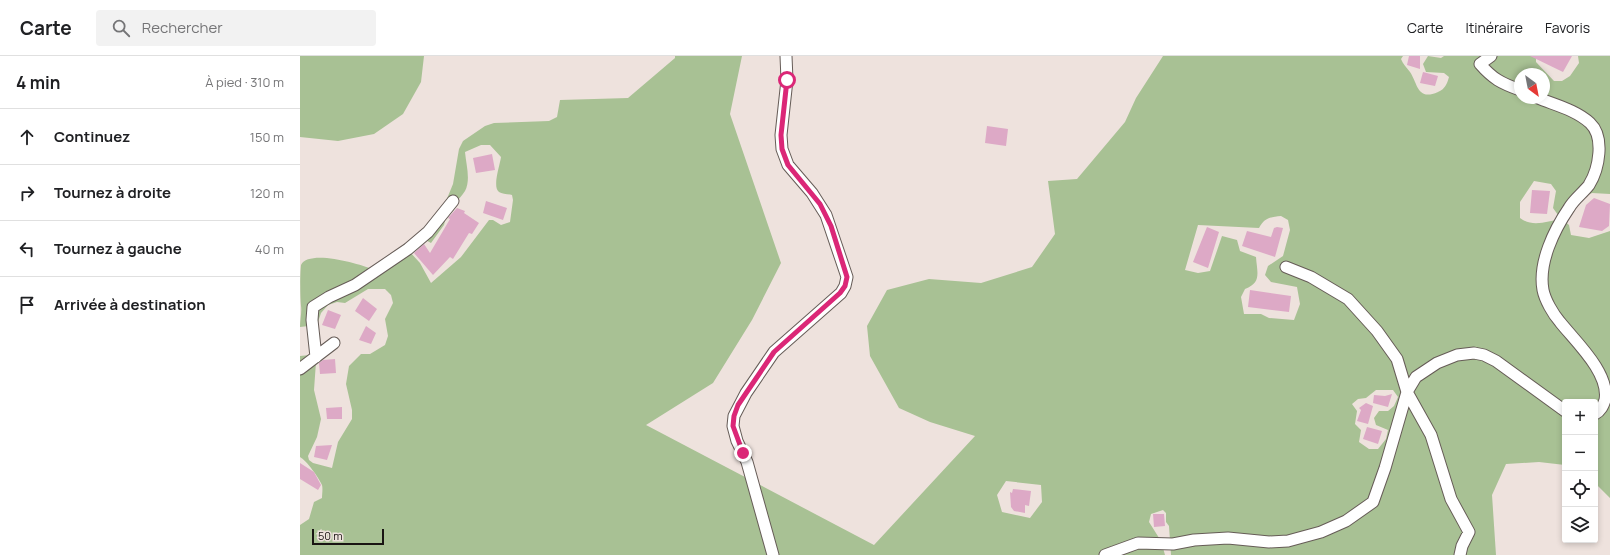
<!DOCTYPE html>
<html lang="fr">
<head>
<meta charset="utf-8">
<style>
  :root { --surface:#fff; --page:#f2f2f2; --text:#202124; --muted:#757577; --line:#e0e0e0 }
  body { margin:0; font-family:Manrope,sans-serif; background:var(--page); color:var(--text) }
  .controls { position:absolute; right:12px; bottom:12px; display:grid; overflow:hidden; border-radius:4px; box-shadow:0 2px 6px #0003 }
  .controls button { width:36px; height:36px; display:grid; place-items:center; padding:0; border:0; border-bottom:1px solid var(--line); background:var(--surface); color:var(--text); font:20px sans-serif }
  .compass { position:absolute; left:1214px; top:12px; width:36px; height:36px; border-radius:50%; background:var(--surface); box-shadow:0 2px 6px #0003; rotate:148deg }
  .scale { position:absolute; left:12px; bottom:10px; width:72px; box-sizing:border-box; padding-left:4px; border:2px solid #191513; border-top:0; font-size:11px; line-height:14px; white-space:nowrap; color:#191513; -webkit-text-stroke:3px #eee2dd; paint-order:stroke }
  .stop { position:absolute; width:12px; height:12px; margin:-9px; border:3px solid #db2777; border-radius:50%; background:#fff }
  .stop.end { background:#db2777; border-color:#fff; box-shadow:0 1px 4px #0008 }
  .list { margin:0; padding:0; list-style:none }
  h2 { display:flex; justify-content:space-between; align-items:center; height:52px; margin:0; padding:0 16px; font-size:17px }
  h2 small { font-size:13px; font-weight:400; color:var(--muted) }
  .list li { display:grid; grid-template-columns:26px 1fr auto; gap:12px; align-items:center; box-sizing:border-box; height:56px; padding:0 16px; border-top:1px solid var(--line) }
  .list b { display:block; font-size:15px; white-space:nowrap }
  .list em { font-size:13px; font-style:normal; color:var(--muted) }
  .icon { flex:none; width:22px; height:22px; fill:none; stroke:currentColor; stroke-width:2; stroke-linecap:round; stroke-linejoin:round }
  .map { position:relative; flex:none; width:1310px; height:499px; overflow:hidden }
  header { display:flex; align-items:center; gap:24px; box-sizing:border-box; height:56px; padding:0 20px; background:var(--surface); border-bottom:1px solid var(--line) }
  header strong { font-size:19px }
  nav { display:flex; gap:22px; margin-inline-start:auto; font-size:14px }
  .search { width:280px; height:36px; background:var(--page); display:flex; align-items:center; gap:10px; box-sizing:border-box; padding:0 14px; border-radius:4px; color:var(--muted); font-size:15px }
  main { display:flex }
  aside { flex:1; background:var(--surface) }
  .map>svg:first-child { display:block }
</style>
</head>
<body>
<header>
<strong>Carte</strong>
<div class="search"><svg class="icon" aria-label="search" viewBox="0 0 24 24"><circle cx="10" cy="10" r="6"/><path d="M15 15l6 6"/></svg>Rechercher</div>
<nav><a>Carte</a><a>Itinéraire</a><a>Favoris</a></nav>
</header>
<main>
<aside>
<h2>4 min<small>À pied · 310 m</small></h2>
<ul class="list">
<li><svg class="icon" aria-label="ahead" viewBox="0 0 24 24"><path d="M12 20V5M6 11l6-6 6 6"/></svg><div><b>Continuez</b></div><em>150 m</em></li>
<li><svg class="icon" aria-label="right" viewBox="0 0 24 24"><path d="M7 20v-9h11M14 6l5 5-5 5"/></svg><div><b>Tournez à droite</b></div><em>120 m</em></li>
<li><svg class="icon" aria-label="left" viewBox="0 0 24 24"><path d="M17 20v-9H6M10 6l-5 5 5 5"/></svg><div><b>Tournez à gauche</b></div><em>40 m</em></li>
<li><svg class="icon" aria-label="arrive" viewBox="0 0 24 24"><path d="M6 21V4h12l-3 4 3 4H6"/></svg><div><b>Arrivée à destination</b></div></li>
</ul>
</aside>
<div class="map">
<svg width="1310" height="499" viewBox="0 0 1310 499">
  <rect width="100%" height="100%" fill="#eee2dd"/>
  <!-- green -->
  <path fill="#a8c194" fill-rule="evenodd" d="M0,0H124L121,26L103,58L74,78L38,85L0,81Z
    M375,0H442L430,58L481,207L452,264L413,327L346,369L574,489L675,380L630,366L599,352L570,300L567,270L587,234L629,223L681,227L732,211L755,178L748,125L777,123L825,66L836,42L863,0H1103L1101,3C1103,8 1106,11 1110,16C1118,28 1117,45 1138,36C1145,33 1147,28 1149,21L1144,17L1126,16L1123,8L1128,0L1141,2L1144,0H1236V6L1254,25H1262L1270,20L1279,7L1278,0H1310V138L1292,137L1284,141L1273,154L1258,159L1253,152L1256,135L1251,128L1234,125L1220,146V162C1233,172 1247,165 1262,163L1269,169L1271,179L1289,182L1310,175V442L1295,427V346H1265V409L1239,406L1206,408L1192,439L1196,499H871L869,470L866,466V457L863,454L851,458L849,466L861,485L865,499H0V469L9,463L14,446L22,442C22,438 23,433 22,429C19,422 7,405 0,401V300L10,299L16,306L14,334L21,363L17,381L8,400L9,404L13,407L32,412L38,386L52,363V354L46,328L49,310L61,298H70L85,289L88,280L85,263L93,247L91,239L85,233H68L45,247L37,246L28,249L21,257L17,269L0,271C0,264 2,255 1,250C0,240 0,218 1,209C9,193 59,208 72,213L99,197L130,166L146,145L153,128L159,93L163,85L185,70L194,67L249,65L257,61L260,44L328,42L375,2ZM1220,18H1244V42H1220ZM181,89H190L201,101C200,109 192,131 199,136C202,138 208,138 212,139L213,144L210,166L201,169L193,164H189L161,201L131,227L120,207L109,195L122,182L131,187L144,169L145,165L142,163C148,152 159,145 165,135C171,124 166,108 165,96ZM981,160L988,164L990,174L983,200L968,210L965,219L971,226L997,231L1000,248L994,264L969,262L961,258H944L941,241L945,233C962,227 957,216 956,201L940,195L937,184L922,180L910,215L898,217L885,214L898,169L959,172C964,162 970,161 981,160ZM1076,334H1093L1098,341L1094,350L1088,355H1079L1074,362L1076,369L1088,374L1086,383L1078,393H1069L1059,386L1061,374L1055,368L1057,355L1052,348L1058,343L1066,342ZM706,425L741,429L742,446L730,462L702,456L697,439Z"/>
  <!-- building -->
  <path fill="#dda9c6" d="M1109,0H1120V13L1107,9Z
    M1230,0H1272L1263,16Z
    M1123,16L1138,20L1135,30L1120,27Z
    M687,70L708,73L706,90L685,87Z
    M192,98L195,114L176,117L173,102Z
    M1232,134L1250,135L1247,158L1230,157Z
    M1294,142L1310,148L1309,170L1302,175L1279,171L1286,149Z
    M186,145L207,152L203,164L183,157Z
    M157,152L165,155L164,157L179,167L172,178L169,177L153,203L150,201L133,219L114,197L124,188L130,197L150,163L148,162Z
    M907,171L919,176L908,212L893,206Z
    M977,171L983,172L975,201L942,190L947,175L971,181L974,172Z
    M950,234L991,240L989,256L948,251Z
    M63,242L77,253L69,265L55,255Z
    M28,254L41,259L35,273L22,269Z
    M66,270L76,277L71,288L59,284Z
    M35,303L36,317L20,318L19,307L23,304Z
    M1092,338L1088,351L1073,347L1074,339L1085,340Z
    M1066,347L1073,350L1068,368L1057,365L1061,354L1059,352Z
    M42,351V363H27L26,352Z
    M1067,371L1082,375L1078,388L1063,383Z
    M32,389L27,404L14,401L16,390Z
    M0,407L14,416L21,429L18,434L0,423Z
    M713,433L731,435L729,450L725,449V457L714,455L711,451L710,436L712,437Z
    M853,458H864L865,470L854,471Z"/>
  <g fill="none" stroke-linecap="round" stroke-linejoin="round">
    <defs>
      <path id="minor" d="M1180,8C1193,23 1201,27 1220,34
        M1180,8L1191,0
        M1238,42C1255,49 1276,54 1290,67C1305,81 1299,113 1289,129C1283,137 1274,143 1269,152C1254,174 1238,207 1243,234C1245,244 1253,258 1260,266C1275,285 1310,317 1305,344C1303,350 1301,355 1295,358
        M986,211L1011,221L1048,243L1077,275L1097,303L1107,336L1131,379L1151,443L1169,476L1162,490L1160,499
        M16,301L12,264L13,251L29,241L55,229L108,193L128,176L153,145
        M0,313L34,287
        M473,499L447,406L437,385L433,370L434,360L446,337L474,296L541,237L545,230L547,221L526,159L512,137L488,109L482,93L481,79L487,24L486,0
        M805,499L838,487L873,488L894,484L928,482L969,486L988,485L1021,476L1046,465L1073,446L1085,412L1107,336L1116,321L1137,307L1157,299L1174,297L1184,299L1196,305L1265,355"/>
    </defs>
    <!-- minor casing -->
    <use href="#minor" stroke="#665c57" stroke-width="13"/>
    <!-- minor -->
    <use href="#minor" stroke="#fff" stroke-width="11"/>
  </g>
  <g fill="none" stroke-linecap="round" stroke-linejoin="round">
    <!-- route -->
    <path stroke="#db2777" stroke-width="5" d="M443,397L433,370L434,360L438,349L474,296L540,237L545,230L547,221L531,170L520,148L488,109L482,93L481,79L487,24"/>
  </g>
</svg>
<div class="controls">
<button>+</button>
<button>−</button>
<button><svg class="icon" aria-label="locate" viewBox="0 0 24 24"><circle cx="12" cy="12" r="6"/><path d="M12 2v4M12 18v4M2 12h4M18 12h4"/></svg></button>
<button><svg class="icon" aria-label="layers" viewBox="0 0 24 24"><path d="M12 4l9 5-9 5-9-5zM3 14l9 5 9-5"/></svg></button>
</div>
<svg class="compass" viewBox="-18 -18 36 36"><path d="M0-13l5 13h-10z" fill="#e53935"/><path d="M0 13l5-13h-10z" fill="#757577"/></svg>
<div class="scale">50 m</div>
<div class="stop" style="left:487px;top:24px"></div>
<div class="stop end" style="left:443px;top:397px"></div>
</div>
</main>
</body>
</html>
